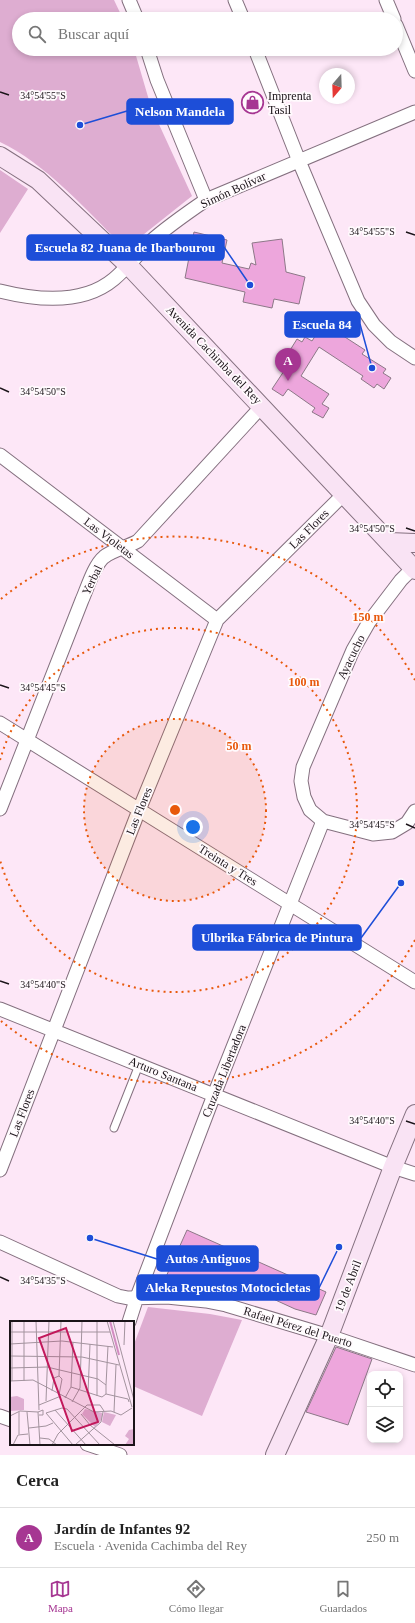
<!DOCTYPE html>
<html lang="es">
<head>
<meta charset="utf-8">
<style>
  :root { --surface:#fff; --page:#f6f6f6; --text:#222; --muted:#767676; --line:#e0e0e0; --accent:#a63692 }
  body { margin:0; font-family:Georgia,serif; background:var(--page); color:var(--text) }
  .controls { position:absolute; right:12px; bottom:12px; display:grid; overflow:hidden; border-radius:8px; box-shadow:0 2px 6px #0003 }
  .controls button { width:36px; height:36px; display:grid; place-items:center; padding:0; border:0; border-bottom:1px solid var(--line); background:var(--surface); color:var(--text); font:20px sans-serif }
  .compass { position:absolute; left:319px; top:68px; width:36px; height:36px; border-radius:50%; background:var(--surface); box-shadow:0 2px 6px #0003; rotate:199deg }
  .you { position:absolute; left:193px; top:827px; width:14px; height:14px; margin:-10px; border:3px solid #fff; border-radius:50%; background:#1a73e8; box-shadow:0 0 0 6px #1a73e833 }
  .badge { display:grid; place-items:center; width:26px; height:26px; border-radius:50%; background:var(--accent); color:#fff; font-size:13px; font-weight:700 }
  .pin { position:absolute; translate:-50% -33px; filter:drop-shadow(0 1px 2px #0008) }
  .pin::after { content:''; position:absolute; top:21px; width:14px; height:12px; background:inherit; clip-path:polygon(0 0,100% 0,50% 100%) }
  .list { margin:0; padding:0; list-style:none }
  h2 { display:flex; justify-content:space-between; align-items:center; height:52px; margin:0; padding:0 16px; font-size:17px }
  h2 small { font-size:13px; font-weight:400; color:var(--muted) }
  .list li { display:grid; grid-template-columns:26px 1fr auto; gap:12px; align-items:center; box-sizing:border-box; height:60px; padding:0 16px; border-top:1px solid var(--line) }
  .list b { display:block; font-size:15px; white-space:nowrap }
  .list p { margin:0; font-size:13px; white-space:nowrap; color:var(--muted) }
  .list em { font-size:13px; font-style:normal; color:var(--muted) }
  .icon { flex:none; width:22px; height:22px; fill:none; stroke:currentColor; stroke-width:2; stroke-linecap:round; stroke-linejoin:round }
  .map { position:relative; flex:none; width:415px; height:1455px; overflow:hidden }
  .search { position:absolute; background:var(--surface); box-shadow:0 2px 6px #0003; left:12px; right:12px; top:12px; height:44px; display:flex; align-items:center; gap:10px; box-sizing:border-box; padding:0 14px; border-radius:22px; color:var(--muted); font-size:15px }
  .sheet { height:112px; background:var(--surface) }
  nav { display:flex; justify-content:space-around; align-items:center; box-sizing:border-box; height:56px; border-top:1px solid var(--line); background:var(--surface); font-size:11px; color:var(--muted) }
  nav a { display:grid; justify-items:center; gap:2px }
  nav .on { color:var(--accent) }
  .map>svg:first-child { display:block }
</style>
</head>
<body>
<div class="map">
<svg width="415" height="1455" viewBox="0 0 415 1455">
  <rect width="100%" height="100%" fill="#fde7f7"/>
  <!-- green -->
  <path fill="#deadd1" d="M0,0H114L123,19H19V49H134L151,107L192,196L129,246L122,245C86,210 45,163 0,142Z
    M0,170L28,189L0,233Z
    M148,1307L210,1314L242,1320L202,1416L133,1386V1347Z"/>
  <!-- building -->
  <path fill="#eda6dc" stroke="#8c7887" d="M194,232L227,240L222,263L249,269L251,263L256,265L252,243L282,239L286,272L305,277L299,304L274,299L272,308L243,302L245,292L185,278Z
    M321,327L328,332L331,328L365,350L362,354L386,369L383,373L391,378L384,389L377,384L374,388L361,379L363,376L319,347L301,376L329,394L322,404L329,408L323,418L312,412L315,408L288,389L283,396L272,389L284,371L279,368L297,339L302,342L305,337L312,341Z
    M187,1230L326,1292L316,1315L295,1309L258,1292L256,1297L233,1287L165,1279Z
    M336,1347L372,1359L348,1425L306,1412Z"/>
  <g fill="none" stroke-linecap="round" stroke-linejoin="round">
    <defs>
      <path id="lane" d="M114,1128L139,1065"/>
      <path id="street" d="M129,0L137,19
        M235,0L243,19
        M386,0L394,19
        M396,25L415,71
        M147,49L157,80L206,200
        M255,49L299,161L358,301L374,325L391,342L415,358
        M0,291C36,300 83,305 114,279C127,268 138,254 150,242C168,226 187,213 206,200L415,112
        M0,455L217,620
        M413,568L401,580L369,622L353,650L303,767L301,781L304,797L310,810L323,821L373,834L392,832L407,823L415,811
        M0,723L415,982
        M0,809L82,600C87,589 94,565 104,557C112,550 128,547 138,541L262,406
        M0,1009L393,1167L415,1174
        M0,1170L139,810L217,620L344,494
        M0,1242L118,1296L128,1298L167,1297L206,1301L226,1305L329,1336L415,1365
        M129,1322L137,1297L214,1095L323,821
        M0,1416L11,1420
        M87,1444L120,1455"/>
      <path id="secondary" d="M0,156L38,180L128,265L415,570
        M389,542L415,543
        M275,1455L329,1336L393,1167L415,1114"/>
    </defs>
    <!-- lane casing -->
    <use href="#lane" stroke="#84707f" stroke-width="9"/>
    <!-- street casing -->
    <use href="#street" stroke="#84707f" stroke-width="15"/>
    <!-- secondary casing -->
    <use href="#secondary" stroke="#84707f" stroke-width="20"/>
    <!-- lane -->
    <use href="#lane" stroke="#fff" stroke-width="7"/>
    <!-- street -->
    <use href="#street" stroke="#fff" stroke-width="13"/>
    <!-- secondary -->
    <use href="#secondary" stroke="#f9e3f4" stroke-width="18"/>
  </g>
  <!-- ticks -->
  <path fill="none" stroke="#1b1419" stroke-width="1.5" d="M0,92L9,95M406,232L415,235M0,388L9,392M406,528L415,531M0,685L9,688M406,824L415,828M0,981L9,984M406,1121L415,1124M0,1277L9,1281"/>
  <!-- distance rings -->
  <circle cx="175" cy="810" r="91" fill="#e8590c" fill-opacity=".12"/>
  <g fill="none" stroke="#e8590c" stroke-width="2" stroke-dasharray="2 4">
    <circle cx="175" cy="810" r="91"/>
    <path d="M0 760A182 182 0 1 1 0 860"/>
    <path d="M415 940A273 273 0 0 1 1 1021M1 599A273 273 0 0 1 415 680"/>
  </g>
  <!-- icons -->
  <defs>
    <symbol id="shop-ring" viewBox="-11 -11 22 22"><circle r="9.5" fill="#fffafd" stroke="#a63692" stroke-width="1.5"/><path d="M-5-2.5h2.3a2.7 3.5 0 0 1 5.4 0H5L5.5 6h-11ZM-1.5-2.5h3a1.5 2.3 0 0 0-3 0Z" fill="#a63692"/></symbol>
  </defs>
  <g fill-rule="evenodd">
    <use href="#shop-ring" x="240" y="90" width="25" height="25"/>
  </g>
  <g text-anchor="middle" stroke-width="3.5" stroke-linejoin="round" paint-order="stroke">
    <!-- poi labels -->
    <g font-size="12" fill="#1b1419" stroke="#fffafd" text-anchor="start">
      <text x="268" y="100">Imprenta<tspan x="268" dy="14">Tasil</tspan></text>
    </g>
    <!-- street labels -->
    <g font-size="12" fill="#1b1419" stroke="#fffafd">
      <text transform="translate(233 190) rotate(-25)" y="4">Simón Bolívar</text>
      <text transform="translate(214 355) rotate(46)" y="4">Avenida Cachimba del Rey</text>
      <text transform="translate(309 529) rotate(-45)" y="4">Las Flores</text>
      <text transform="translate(109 538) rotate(37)" y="4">Las Violetas</text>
      <text transform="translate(92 580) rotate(-64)" y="4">Yerbal</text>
      <text transform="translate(351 657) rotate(-64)" y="4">Ayacucho</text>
      <text transform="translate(139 811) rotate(-68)" y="4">Las Flores</text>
      <text transform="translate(228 865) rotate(32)" y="4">Treinta y Tres</text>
      <text transform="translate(224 1071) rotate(-68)" y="4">Cruzada Libertadora</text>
      <text transform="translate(163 1074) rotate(22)" y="4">Arturo Santana</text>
      <text transform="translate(22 1113) rotate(-69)" y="4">Las Flores</text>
      <text transform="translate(348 1286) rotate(-69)" y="4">19 de Abril</text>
      <text transform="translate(298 1327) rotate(17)" y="4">Rafael Pérez del Puerto</text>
    </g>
  </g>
  <!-- overview -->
  <g transform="translate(10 1321)">
    <rect width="124" height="124" fill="#fde7f7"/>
    <path d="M7,75L14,78V89L0,90V76ZM75,88L92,92V98L85,106L72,93ZM94,91L106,94L100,105L92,101ZM124,108V124H115L119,118L115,115L119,109Z" fill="#deadd1"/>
    <path fill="none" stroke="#d28cc1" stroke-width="2" d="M100,0L109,34"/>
    <path fill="none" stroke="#a3939e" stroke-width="1" d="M2,0V60M14,0V60M26,0L29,89M97,0L122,86M103,0L124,79M0,11H100M0,23L52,20L103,26M114,24L115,0M0,35L72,36L109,44M0,47L37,46L88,58L96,64V73M0,60L23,59L84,91L101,90L111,94L122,87M96,64L98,25M61,66L92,76L96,73M42,70L44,57L49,55M78,72L80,23M96,73L118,78L119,81M49,74L52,58L49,55L51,0M87,75V0M55,77L61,66L63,21M36,80L39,0M62,81L70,67L72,0M29,84L51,75M45,89L76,124M9,91V113M17,91L20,124M104,91L106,44M36,92L52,87L57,88L90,124M36,92L63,124M71,93L80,104L105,124M29,94H33V89L28,91L30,124M0,95L10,90L28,91M19,107L36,105L43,102M30,117L39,118L47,124M3,124L8,114L18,113M42,124L48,113L77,84H90L94,90M65,124L91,101L93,91"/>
    <path fill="#c2185b" fill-opacity="0.15" stroke="#c2185b" stroke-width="2" d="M56,7L88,101L62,110L29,17Z"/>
    <rect width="124" height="124" fill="none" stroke="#1b1419" stroke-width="2"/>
  </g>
  <g font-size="10" text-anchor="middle" fill="#1b1419" stroke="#fffafd" stroke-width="3.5" stroke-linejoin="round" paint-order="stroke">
    <text x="43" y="99">34°54'55"S</text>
    <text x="372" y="235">34°54'55"S</text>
    <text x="43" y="395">34°54'50"S</text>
    <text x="372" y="532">34°54'50"S</text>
    <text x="43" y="691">34°54'45"S</text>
    <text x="372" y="828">34°54'45"S</text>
    <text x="43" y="988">34°54'40"S</text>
    <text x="372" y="1124">34°54'40"S</text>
    <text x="43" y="1284">34°54'35"S</text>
  </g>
  <circle cx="175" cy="810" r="6" fill="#e8590c" stroke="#fffafd" stroke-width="2"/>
  <g font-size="12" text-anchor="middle" font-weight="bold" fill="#e8590c" stroke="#fffafd" stroke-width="3.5" stroke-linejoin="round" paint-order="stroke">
    <text x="368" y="621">150 m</text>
    <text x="304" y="686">100 m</text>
    <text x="239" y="750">50 m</text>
  </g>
  <!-- callouts -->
  <path fill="none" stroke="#1d4ed8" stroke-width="1.5" d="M80 125L127 111M250 285L224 247M372 368L360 324M401 883L361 938M90 1238L157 1259M339 1247L319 1288"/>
  <g fill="#1d4ed8" stroke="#fffafd" stroke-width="1.5">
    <circle cx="80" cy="125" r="4"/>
    <circle cx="250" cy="285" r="4"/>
    <circle cx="372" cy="368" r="4"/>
    <circle cx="401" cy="883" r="4"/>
    <circle cx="90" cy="1238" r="4"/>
    <circle cx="339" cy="1247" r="4"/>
  </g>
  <g fill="#1d4ed8" stroke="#1d4ed8" stroke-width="1.5">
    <rect x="127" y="99" width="106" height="25" rx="4"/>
    <rect x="27" y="235" width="197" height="25" rx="4"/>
    <rect x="285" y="312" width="75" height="25" rx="4"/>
    <rect x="193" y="925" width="168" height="25" rx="4"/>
    <rect x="157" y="1246" width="101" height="25" rx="4"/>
    <rect x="137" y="1275" width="182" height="25" rx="4"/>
  </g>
  <g font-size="13" text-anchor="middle" font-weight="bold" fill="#fff">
    <text x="180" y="116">Nelson Mandela</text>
    <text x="125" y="252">Escuela 82 Juana de Ibarbourou</text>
    <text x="322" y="329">Escuela 84</text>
    <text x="277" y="942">Ulbrika Fábrica de Pintura</text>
    <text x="208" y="1263">Autos Antiguos</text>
    <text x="228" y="1292">Aleka Repuestos Motocicletas</text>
  </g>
</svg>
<div class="controls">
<button><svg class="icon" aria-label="locate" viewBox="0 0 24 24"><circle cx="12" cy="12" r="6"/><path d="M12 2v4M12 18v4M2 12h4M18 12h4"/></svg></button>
<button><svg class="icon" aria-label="layers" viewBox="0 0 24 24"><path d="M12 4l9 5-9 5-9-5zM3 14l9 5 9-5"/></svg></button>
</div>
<svg class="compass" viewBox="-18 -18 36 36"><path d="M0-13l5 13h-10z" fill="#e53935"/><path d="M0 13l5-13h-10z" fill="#767676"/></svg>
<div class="you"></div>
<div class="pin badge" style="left:288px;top:381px">A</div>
<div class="search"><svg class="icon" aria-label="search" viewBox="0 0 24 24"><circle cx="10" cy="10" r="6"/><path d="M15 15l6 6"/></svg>Buscar aquí</div>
</div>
<section class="sheet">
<h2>Cerca<small></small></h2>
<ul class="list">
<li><span class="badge">A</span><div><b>Jardín de Infantes 92</b><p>Escuela · Avenida Cachimba del Rey</p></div><em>250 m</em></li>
</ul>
</section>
<nav>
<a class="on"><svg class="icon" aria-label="map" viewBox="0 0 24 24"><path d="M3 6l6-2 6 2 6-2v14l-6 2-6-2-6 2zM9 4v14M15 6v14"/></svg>Mapa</a>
<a><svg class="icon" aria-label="directions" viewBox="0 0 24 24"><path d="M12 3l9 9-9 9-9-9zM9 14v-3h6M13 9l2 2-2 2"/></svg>Cómo llegar</a>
<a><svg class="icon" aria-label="saved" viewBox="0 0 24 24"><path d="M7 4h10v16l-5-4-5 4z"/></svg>Guardados</a>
</nav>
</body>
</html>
